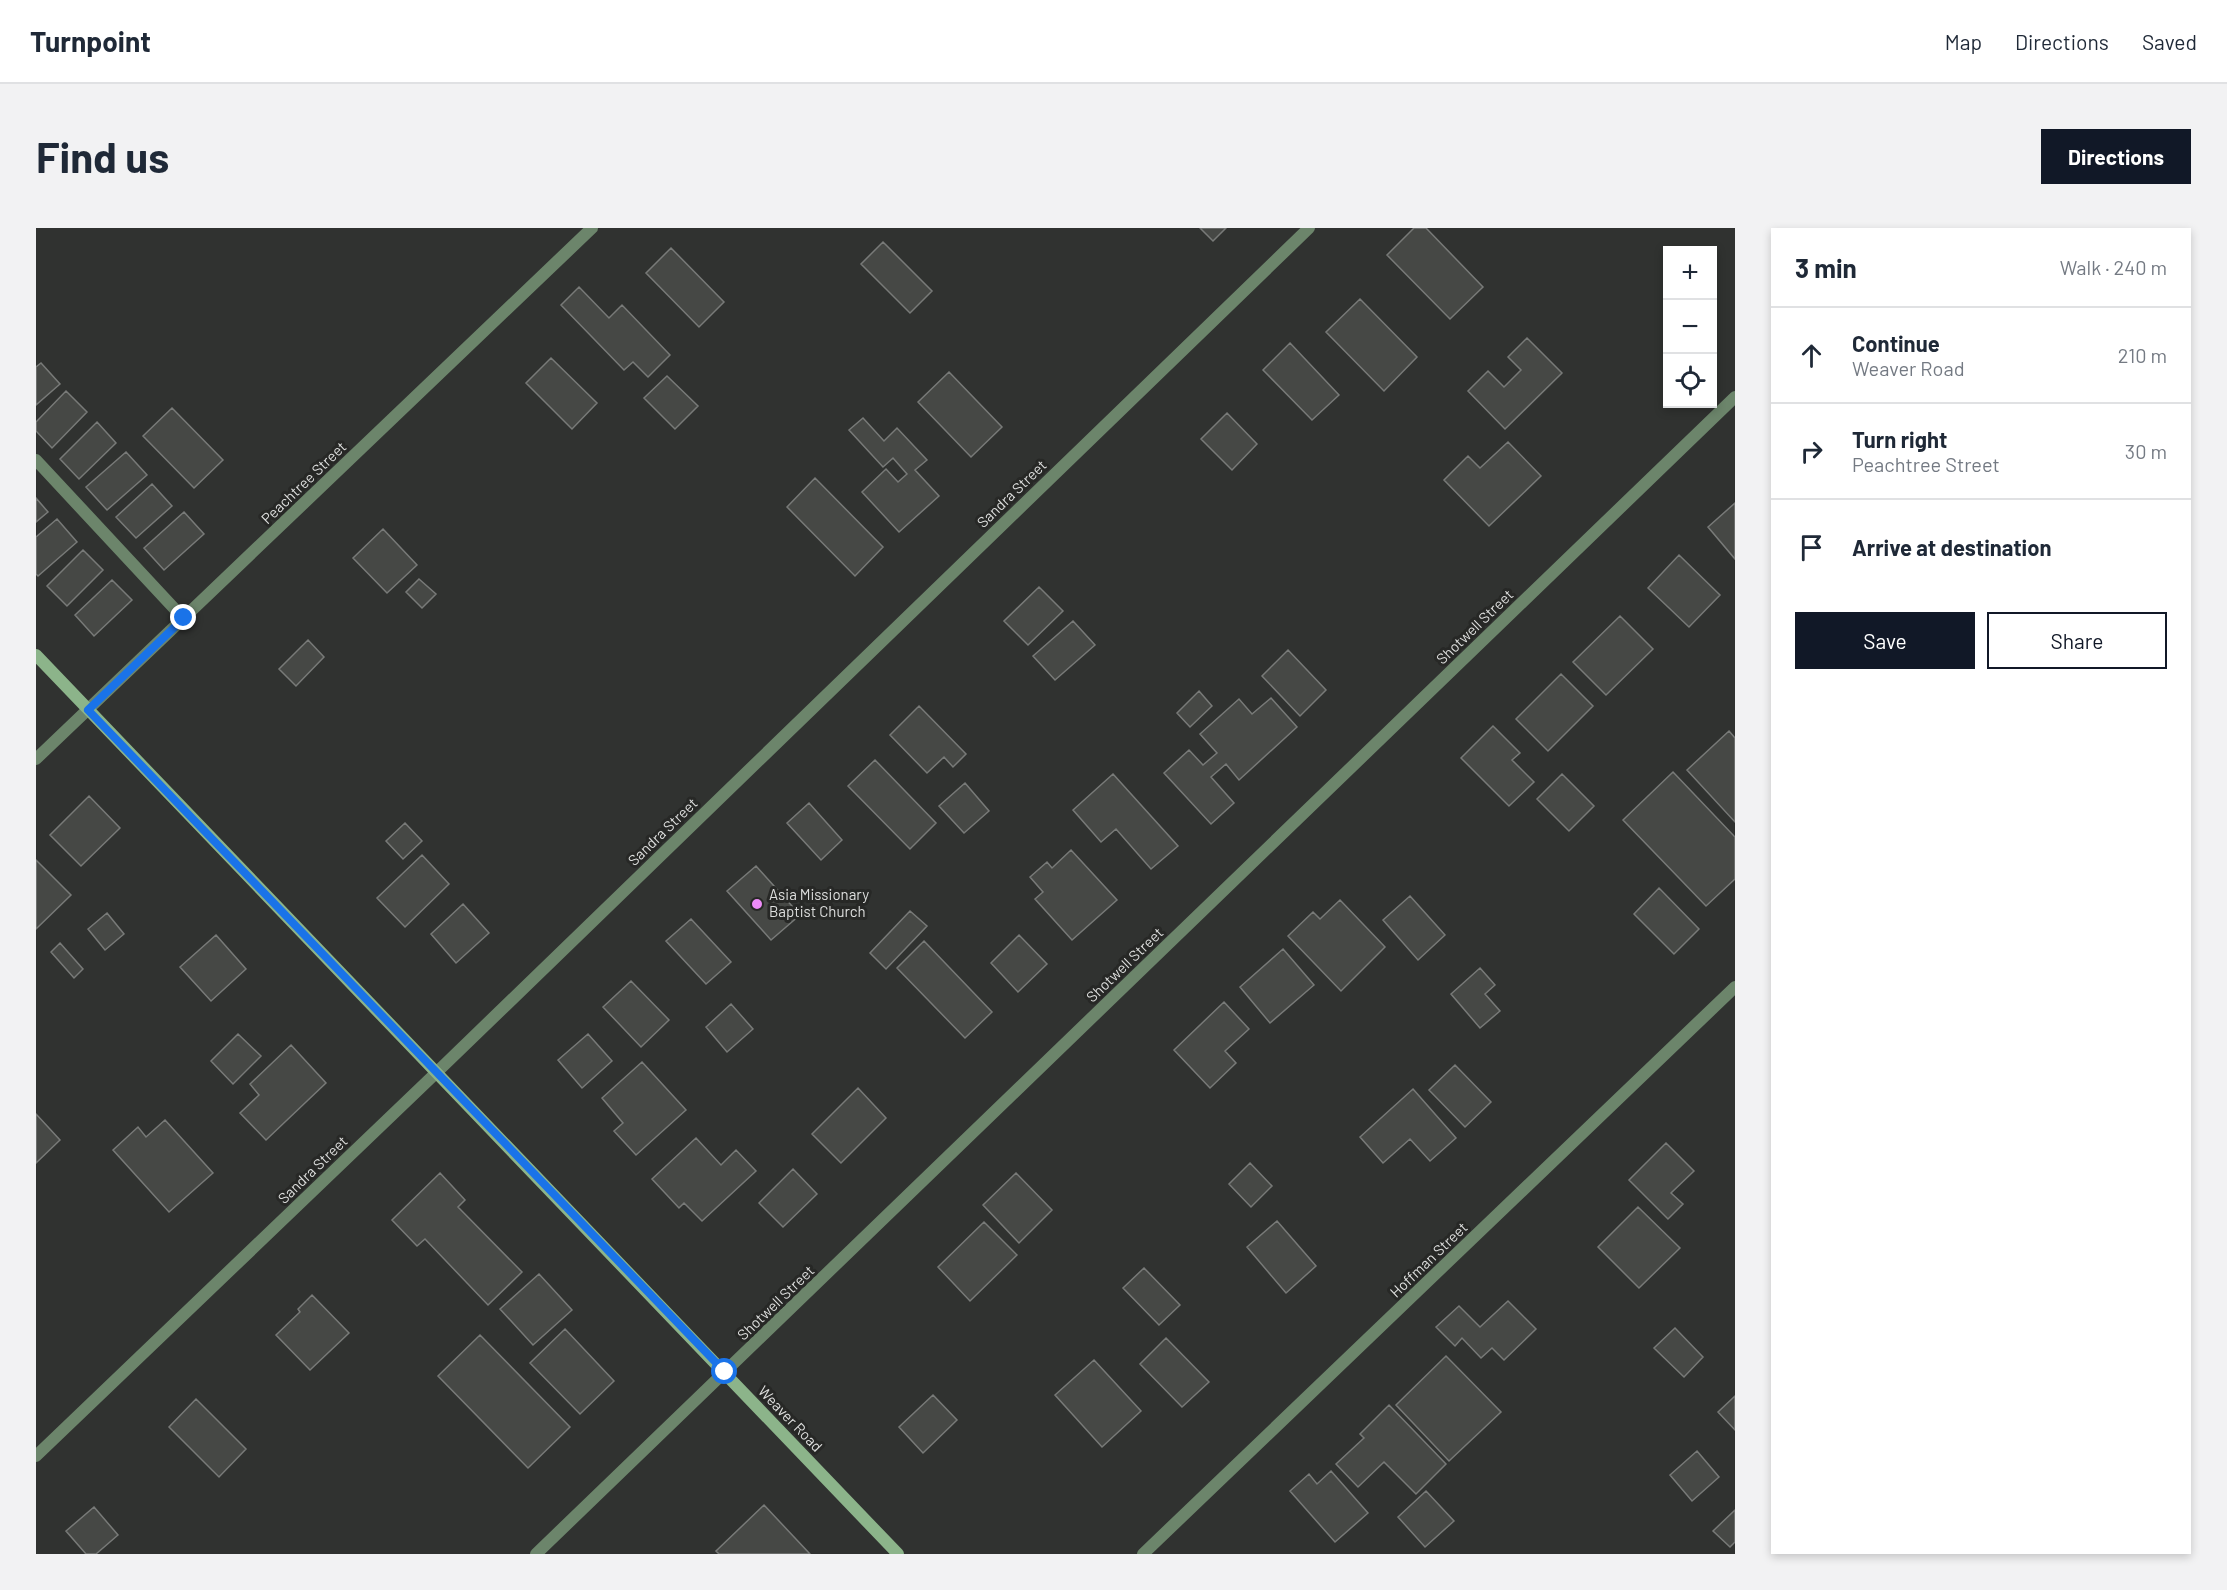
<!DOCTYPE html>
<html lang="en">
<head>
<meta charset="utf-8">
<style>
  :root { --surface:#fff; --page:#f2f2f3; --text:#1f2937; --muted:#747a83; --line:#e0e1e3; --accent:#111827 }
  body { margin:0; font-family:Barlow,sans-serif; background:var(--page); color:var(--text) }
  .controls { position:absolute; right:18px; top:18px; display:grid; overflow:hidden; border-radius:0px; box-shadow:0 3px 9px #0003 }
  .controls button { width:54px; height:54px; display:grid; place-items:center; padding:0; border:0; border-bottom:2px solid var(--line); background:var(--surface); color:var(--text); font:30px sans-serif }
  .stop { position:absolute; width:18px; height:18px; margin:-14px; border:4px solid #1a73e8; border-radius:50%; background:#fff }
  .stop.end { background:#1a73e8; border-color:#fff; box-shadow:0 2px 6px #0008 }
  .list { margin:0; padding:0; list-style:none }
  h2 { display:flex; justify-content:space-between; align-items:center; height:78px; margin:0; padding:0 24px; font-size:26px }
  h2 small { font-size:20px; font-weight:400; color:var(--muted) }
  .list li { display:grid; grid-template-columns:39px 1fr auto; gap:18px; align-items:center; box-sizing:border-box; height:96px; padding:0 24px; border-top:2px solid var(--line) }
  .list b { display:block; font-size:22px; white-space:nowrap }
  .list p { margin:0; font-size:20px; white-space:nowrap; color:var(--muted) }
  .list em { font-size:20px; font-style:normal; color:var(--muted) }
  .actions { display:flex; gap:12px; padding:18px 24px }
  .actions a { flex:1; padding:14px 0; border:2px solid var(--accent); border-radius:0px; text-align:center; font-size:21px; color:var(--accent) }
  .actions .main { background:var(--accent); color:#fff }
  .icon { flex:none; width:33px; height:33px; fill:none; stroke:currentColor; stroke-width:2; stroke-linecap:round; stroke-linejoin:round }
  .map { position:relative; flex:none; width:1699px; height:1326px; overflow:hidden; border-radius:0px }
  header { display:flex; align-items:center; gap:36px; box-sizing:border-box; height:84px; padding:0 30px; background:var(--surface); border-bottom:2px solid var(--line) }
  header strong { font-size:28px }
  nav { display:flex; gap:33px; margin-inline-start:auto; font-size:21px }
  .intro { display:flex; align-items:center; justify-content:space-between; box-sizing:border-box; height:144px; padding:0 36px }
  h1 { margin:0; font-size:42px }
  .button { padding:15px 27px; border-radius:0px; background:var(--accent); color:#fff; font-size:21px; font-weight:700 }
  main { display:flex; gap:36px; padding:0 36px }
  aside { flex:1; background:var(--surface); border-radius:0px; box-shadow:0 3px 9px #0003 }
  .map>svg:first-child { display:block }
</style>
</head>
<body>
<header>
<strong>Turnpoint</strong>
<nav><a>Map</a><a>Directions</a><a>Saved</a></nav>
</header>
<div class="intro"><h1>Find us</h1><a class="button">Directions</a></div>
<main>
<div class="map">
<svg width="1699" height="1326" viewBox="0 0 1699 1326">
  <rect width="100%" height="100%" fill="#303230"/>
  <!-- building -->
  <path fill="#464845" stroke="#787a78" stroke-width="1.5" d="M1164,0H1190L1177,13Z
    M1378,0H1390L1447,59L1414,91L1351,27Z
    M847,14L896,63L874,85L825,36Z
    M635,20L688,74L663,99L610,45Z
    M543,59L573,90L586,77L634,127L612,149L597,134L588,142L525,77Z
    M1324,71L1381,129L1348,163L1290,104Z
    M1491,110L1526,145L1469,201L1432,163L1452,143L1468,159L1485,142L1472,129Z
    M1254,115L1303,167L1276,192L1227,142Z
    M515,130L561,175L536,201L490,155Z
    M5,135L24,156L0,177V139Z
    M913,144L966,199L935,229L882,174Z
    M631,148L662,178L639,201L608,170Z
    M30,163L51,184L16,220L0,203V194Z
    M136,180L187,232L158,260L107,208Z
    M1191,185L1221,216L1196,242L1165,211Z
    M827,190L848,213L861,200L891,232L879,242L903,268L863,304L826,264L850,241L862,254L871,246L857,230L847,239L813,202Z
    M61,194L80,215L43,251L24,231Z
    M1472,214L1505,248L1453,298L1408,252L1432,228L1444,240Z
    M90,224L111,247L71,282L50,259Z
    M779,250L847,319L819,348L751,279Z
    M116,256L136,278L100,310L80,289Z
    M0,270L12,284L0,294Z
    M1699,275V331L1672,299Z
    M148,284L168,306L128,342L108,320Z
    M21,291L41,314L2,348L0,346V309Z
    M347,301L381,337L351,365L317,330Z
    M47,322L67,342L31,378L11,358Z
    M1643,327L1684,367L1653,399L1612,360Z
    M383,351L400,366L386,380L370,364Z
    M76,352L96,372L58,408L39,387Z
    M1003,359L1027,383L992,417L968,393Z
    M1584,388L1617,421L1570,467L1537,434Z
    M1037,393L1059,417L1019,452L997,428Z
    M272,412L288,429L260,458L243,441Z
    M1252,422L1290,462L1264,488L1226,448Z
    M1525,446L1557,478L1512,523L1480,491Z
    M1163,463L1176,478L1154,499L1141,485Z
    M1235,470L1261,499L1203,552L1190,536L1175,549L1198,575L1175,596L1128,545L1153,522L1167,537L1181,525L1164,506L1203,471L1216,486Z
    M883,478L930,526L917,539L908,529L891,545L854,507Z
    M1457,498L1484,525L1476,532L1498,554L1473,578L1425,530Z
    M1693,503L1699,510V594L1651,542Z
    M839,532L900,595L874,621L812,558Z
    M1637,544L1699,609V651L1670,678L1587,592Z
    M1077,546L1142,618L1115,641L1080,601L1065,614L1037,582Z
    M1526,546L1558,578L1533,603L1501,571Z
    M929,555L953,583L928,605L903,578Z
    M53,568L84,600L45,638L14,607Z
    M773,575L806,612L785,632L751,595Z
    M369,595L386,613L367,631L350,613Z
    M1035,622L1081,672L1036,712L999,671L1007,664L994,649L1011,634L1016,640Z
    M386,627L413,656L369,699L341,670Z
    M0,632L35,667L0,701Z
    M720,638L764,687L735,712L691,663Z
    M1623,660L1663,701L1638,726L1598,686Z
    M1374,668L1409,707L1382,732L1347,692Z
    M1304,672L1349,719L1305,763L1252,708L1277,684L1284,691Z
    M427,676L453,705L420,735L395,706Z
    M874,683L891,698L850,741L834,725Z
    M71,685L88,706L69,722L52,701Z
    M655,691L695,734L670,756L630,713Z
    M180,707L210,741L175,773L144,739Z
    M983,707L1011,736L982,764L955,735Z
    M888,713L956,784L929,810L861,740Z
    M24,715L47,741L38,750L15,724Z
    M1247,721L1278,757L1234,795L1204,759Z
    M1444,740L1459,757L1449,766L1464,783L1444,800L1415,766Z
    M595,753L633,792L605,819L567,779Z
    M1188,774L1213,801L1189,823L1200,835L1174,860L1138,822Z
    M695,776L717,801L691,824L670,799Z
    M202,806L225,828L197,856L175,833Z
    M552,806L576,833L546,860L522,832Z
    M255,817L290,855L230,912L204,885L223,867L214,856Z
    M606,834L650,882L600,927L578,903L587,895L566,870Z
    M1419,837L1455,874L1429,899L1393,862Z
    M822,860L850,890L805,935L776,906Z
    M1377,861L1420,910L1394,933L1374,911L1347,935L1324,909Z
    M0,886L24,912L0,935Z
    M129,892L177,945L133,984L77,922L102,899L110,909Z
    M660,910L685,937L700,922L720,943L666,993L648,975L643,980L616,951Z
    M1630,915L1658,943L1635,965L1647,976L1632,991L1593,952Z
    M1214,935L1236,958L1215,979L1193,956Z
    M757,941L781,966L747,999L723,975Z
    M404,945L429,972L422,979L486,1044L452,1077L389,1011L381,1018L356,992Z
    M980,945L1016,982L983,1015L947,977Z
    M1602,979L1644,1020L1603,1060L1562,1019Z
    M1241,993L1280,1038L1250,1065L1211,1019Z
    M948,994L981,1027L934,1073L902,1039Z
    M1108,1040L1144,1077L1123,1097L1087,1060Z
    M503,1046L536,1082L497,1117L464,1081Z
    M276,1067L313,1105L274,1142L240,1107L264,1084L262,1081Z
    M1472,1073L1500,1101L1468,1132L1456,1120L1445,1130L1426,1110L1419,1118L1400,1099L1423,1078L1444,1099Z
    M1639,1100L1667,1129L1648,1149L1618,1120Z
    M529,1101L578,1153L544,1186L494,1135Z
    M444,1107L534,1199L492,1240L402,1148Z
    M1130,1110L1173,1154L1146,1179L1104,1136Z
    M1410,1128L1465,1184L1413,1233L1360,1177Z
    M1058,1132L1105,1183L1066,1219L1019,1167Z
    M897,1167L921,1192L887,1225L863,1199Z
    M1699,1168V1202L1682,1184Z
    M160,1171L210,1221L183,1249L133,1199Z
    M1353,1177L1410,1236L1380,1266L1348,1234L1322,1259L1300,1236L1328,1210L1324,1206Z
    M1661,1223L1683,1249L1656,1273L1634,1247Z
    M1295,1243L1332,1285L1299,1314L1254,1263L1273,1246L1281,1256Z
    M1390,1263L1418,1293L1389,1319L1362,1289Z
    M728,1277L774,1326H683L680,1323Z
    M58,1279L82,1307L60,1326H50L30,1303Z
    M1699,1282V1314L1694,1319L1677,1303Z"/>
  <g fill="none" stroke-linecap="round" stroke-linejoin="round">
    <!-- lane -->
    <path stroke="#6c856b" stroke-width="12" d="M0,232L148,391"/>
    <!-- street -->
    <path stroke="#6c856b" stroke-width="12" d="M0,531L556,0
      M0,1228L401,844L1273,0
      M500,1326L1699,169
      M1107,1326L1699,759"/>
    <!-- secondary -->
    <path stroke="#8cb48a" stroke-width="12" d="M0,427L862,1326"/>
  </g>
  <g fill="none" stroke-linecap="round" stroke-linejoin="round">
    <!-- route -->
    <path stroke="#1a73e8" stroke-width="8" d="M148,390L52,482L689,1144"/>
  </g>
  <!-- markers -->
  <circle fill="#ee8cf8" stroke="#272826" stroke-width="2" cx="721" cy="676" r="6"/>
  <g text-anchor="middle" stroke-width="6" stroke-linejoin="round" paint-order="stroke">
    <!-- street labels -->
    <g font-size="15" fill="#dedfde" stroke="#272826">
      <text transform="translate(268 255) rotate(-44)" y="5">Peachtree Street</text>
      <text transform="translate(976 266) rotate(-44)" y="5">Sandra Street</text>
      <text transform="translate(1439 399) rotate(-44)" y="5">Shotwell Street</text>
      <text transform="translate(627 604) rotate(-44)" y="5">Sandra Street</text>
      <text transform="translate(1089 737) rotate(-44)" y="5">Shotwell Street</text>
      <text transform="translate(277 942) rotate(-44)" y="5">Sandra Street</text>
      <text transform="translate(1393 1032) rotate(-44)" y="5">Hoffman Street</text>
      <text transform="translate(740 1075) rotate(-44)" y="5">Shotwell Street</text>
      <text transform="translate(754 1191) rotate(46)" y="5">Weaver Road</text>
    </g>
    <!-- poi labels -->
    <g font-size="15" fill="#dedfde" stroke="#272826" text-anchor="start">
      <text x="733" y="672">Asia Missionary<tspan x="733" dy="17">Baptist Church</tspan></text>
    </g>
  </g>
</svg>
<div class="controls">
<button>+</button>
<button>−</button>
<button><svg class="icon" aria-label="locate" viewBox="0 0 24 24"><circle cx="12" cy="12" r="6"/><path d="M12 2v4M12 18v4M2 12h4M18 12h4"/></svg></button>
</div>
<div class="stop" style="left:689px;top:1144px"></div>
<div class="stop end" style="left:148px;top:390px"></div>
</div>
<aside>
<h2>3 min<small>Walk · 240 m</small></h2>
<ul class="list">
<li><svg class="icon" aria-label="ahead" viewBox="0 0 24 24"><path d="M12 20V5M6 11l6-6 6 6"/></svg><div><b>Continue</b><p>Weaver Road</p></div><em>210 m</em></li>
<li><svg class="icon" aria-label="right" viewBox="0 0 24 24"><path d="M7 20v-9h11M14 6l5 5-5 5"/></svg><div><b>Turn right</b><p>Peachtree Street</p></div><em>30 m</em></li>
<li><svg class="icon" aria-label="arrive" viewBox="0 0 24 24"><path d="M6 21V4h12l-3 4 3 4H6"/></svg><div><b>Arrive at destination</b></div></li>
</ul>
<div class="actions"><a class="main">Save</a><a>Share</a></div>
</aside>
</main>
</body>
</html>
